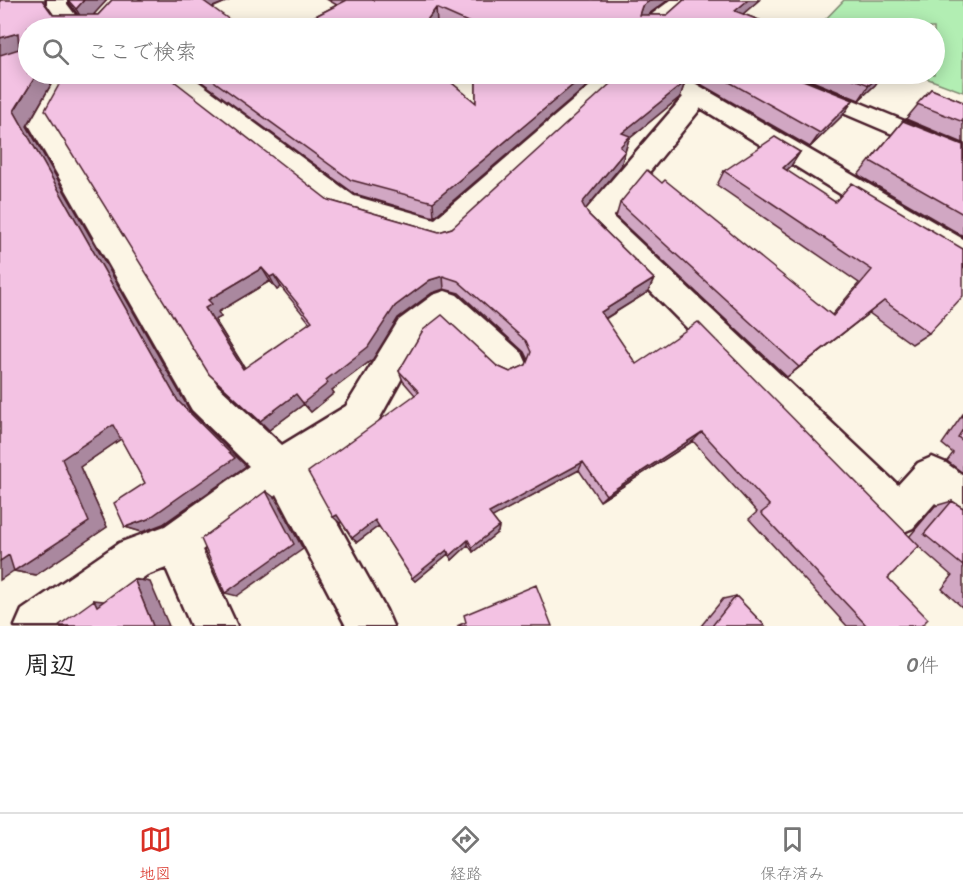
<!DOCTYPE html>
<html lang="ja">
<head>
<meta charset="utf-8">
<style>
  :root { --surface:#fff; --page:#f6f6f6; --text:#222; --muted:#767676; --line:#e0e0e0; --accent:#d93025 }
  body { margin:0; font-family:Sriracha,"Klee One",sans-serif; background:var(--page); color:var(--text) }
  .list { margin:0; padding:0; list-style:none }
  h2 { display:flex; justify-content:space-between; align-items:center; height:78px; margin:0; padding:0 24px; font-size:26px }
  h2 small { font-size:20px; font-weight:400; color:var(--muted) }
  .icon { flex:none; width:33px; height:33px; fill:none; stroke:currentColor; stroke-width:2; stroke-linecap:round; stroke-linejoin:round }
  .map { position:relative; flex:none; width:963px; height:626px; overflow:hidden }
  .search { position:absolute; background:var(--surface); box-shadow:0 3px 15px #0003; left:18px; right:18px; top:18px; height:66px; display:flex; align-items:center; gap:15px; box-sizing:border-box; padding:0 21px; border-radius:33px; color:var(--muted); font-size:22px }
  .sheet { height:186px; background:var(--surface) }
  nav { display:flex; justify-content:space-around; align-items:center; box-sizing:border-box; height:84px; border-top:2px solid var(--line); background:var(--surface); font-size:16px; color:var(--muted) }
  nav a { display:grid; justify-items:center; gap:3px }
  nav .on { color:var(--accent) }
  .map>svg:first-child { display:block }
</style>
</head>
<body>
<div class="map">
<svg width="963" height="626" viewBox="0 0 963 626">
  <rect width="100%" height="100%" fill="#fcf5e5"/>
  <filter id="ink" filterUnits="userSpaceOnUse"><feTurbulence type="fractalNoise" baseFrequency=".0167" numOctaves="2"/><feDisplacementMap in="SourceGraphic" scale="12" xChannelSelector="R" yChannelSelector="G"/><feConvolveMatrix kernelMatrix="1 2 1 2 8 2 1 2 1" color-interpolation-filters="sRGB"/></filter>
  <g filter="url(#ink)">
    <!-- green -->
    <path fill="#b2eeb3" stroke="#7e866f" stroke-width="1.5" d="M844,0H963V92L915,74H934V28H817Z"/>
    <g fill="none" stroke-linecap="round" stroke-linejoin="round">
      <defs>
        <path id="minor" d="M47,0H67V4L85,28H63L47,4Z
          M671,0H694L661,28H637L640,23Z
          M58,74H81L55,125L218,386L282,445L346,406L399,320L433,295L445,291L457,295L522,353L527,364L522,375L510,380L498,375L444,324L423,340L372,432L309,472L386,610L393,626H346L277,494L202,550L237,626H191L166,568L147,575L76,626H15L22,610L119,543L165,526L249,466L192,410L29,125Z
          M162,74H188L354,196L435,219L604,74H630L451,240L440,243L334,212L165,79Z
          M652,74H679L963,239V266L952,263L701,108L613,217L898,485L918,463L932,457L946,463L963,475V519L949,513L935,503L913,528L899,534L885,528L586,226L581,218L586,210L683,97L655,79Z
          M759,74H790L963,145V164L763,79Z"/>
      </defs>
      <!-- minor casing -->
      <use href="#minor" stroke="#4a1f2b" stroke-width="5"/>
      <!-- minor -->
      <use href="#minor" fill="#fcf5e5" fill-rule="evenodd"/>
    </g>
    <!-- wall -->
    <path fill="#d1a7c3" stroke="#4a1f2b" stroke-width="1.5" fill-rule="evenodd" d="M0,0H45V5L53,15H78L67,0H107L93,15H98L112,0H230L212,8L28,28L27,126L190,411L246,466L163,524L142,532L125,527L145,483L121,439L80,467L107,527L36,575L14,571Z
      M328,0H668L648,15H667L684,0H759L743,14L780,28H449L437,23L433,28H292L337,5Z
      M65,74L328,200L439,232L452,228L685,82L680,97L629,139L621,166L585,209L588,214L654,279L648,292L605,319L636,364L909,537L935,506L952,501L963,508V608L942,589L952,576L918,546L888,578L921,626H847L749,519L757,512L693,441L600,501L579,470L492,517L499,526L498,532L473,552L468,545L452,560L448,554L415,581L412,578L379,526L357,542L352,538L342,522L340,523L415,395L403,381L399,371L497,366L510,372L526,365L528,360L524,352L459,293L444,289L432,293L398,318L373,359L332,390L334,393L311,412L304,404L269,430L209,374ZM270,281L277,290L281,287L310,323L245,368L215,320L221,317L218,312Z
      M191,74H441L476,103V74H601L434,217L355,194Z
      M683,74H788L853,100L843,115L810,147Z
      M795,74H883L875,85L859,100Z
      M931,89L963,102V143L906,119Z
      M903,121L963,145V236L858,175Z
      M800,152L791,166L787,170L929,333L912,344L869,313L787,377L616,217L620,203L662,183L832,315L859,283L717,185L724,171Z
      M963,414V473L947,461L953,453L942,444Z
      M736,596L765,626H701L723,599Z"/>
    <!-- shaded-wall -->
    <path fill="#aa889f" stroke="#4a1f2b" stroke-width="1.5" d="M84,0H107L85,24L76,9Z
      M198,0H230L203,11Z
      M651,0H668L639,21V15L642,6Z
      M748,0H759L729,26L735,11Z
      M436,8L437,23L433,28H421Z
      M18,33L28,47L0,56V38Z
      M37,74H57L27,126L190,411L246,466L163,524L142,532L125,527L148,519L178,401L14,111Z
      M586,74H601L434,217L433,202Z
      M881,74H883L875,85L859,100L869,85Z
      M685,82L680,97L629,139L625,151L616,162L622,133Z
      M853,100L843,115L810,147L820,133Z
      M625,151L621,166L579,217L582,203Z
      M800,152L791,166L774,182L783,168Z
      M262,268L270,281L218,312L221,317L215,320L252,380L243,369L205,308L208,300Z
      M274,275L281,287L277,290L270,277Z
      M443,276L444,289L432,293L398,318L373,359L332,390L334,393L311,412L303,403L395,306L430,280Z
      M654,279L648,292L596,324L601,312Z
      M884,301L869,313L787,377L799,367Z
      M296,394L304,404L269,430L260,421Z
      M113,425L128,434L80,467L107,527L36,575L14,571L62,459Z
      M702,432L693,441L600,501L606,495Z
      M583,462L579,470L489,519V513Z
      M266,491L275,498L303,549L237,596L225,593Z
      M337,515L344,520L340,523L333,517Z
      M375,520L380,525L357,542L352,538Z
      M499,526L498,532L473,552L472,547Z
      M468,540V545L452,560L450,556Z
      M447,550L448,554L415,581L412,578Z
      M9,555L31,559L0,580V561Z
      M134,579L150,582L169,626H153Z
      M94,600L113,602L97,606Z"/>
    <!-- building -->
    <path fill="#f3c2e3" stroke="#4a1f2b" stroke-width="1.5" fill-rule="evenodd" d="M0,0H42L53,15H98L112,0H202L241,28H28V74H37L14,111L178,401L235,458L148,519L125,527L114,503L145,483L113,425L62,459L89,522L14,571L9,555L0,561V55L19,49L18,33L0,38Z
      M68,0H84L76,9Z
      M347,0H651L642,6L639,15H667L684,0H748L735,11L780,28H477V26L436,8L421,28H292Z
      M65,74H165L328,200L439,232L452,228L621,74H671L685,82L622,133L630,136L620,147L625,151L582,203L588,214L654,279L601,312L636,364L698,322L919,546L888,578L928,619L921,626H867L761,513L770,506L702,432L606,495L583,462L489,513L499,526L472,547L468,540L450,556L447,550L412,578L375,520L352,538L337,515L333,517L308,472L419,392L399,371L423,330L442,315L497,366L510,372L526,365L531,352L526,341L458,281L443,276L430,280L395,306L368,347L326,380L328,383L303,403L296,394L260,421L209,374L45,110ZM262,268L270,277L274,275L312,321L243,369L205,308L212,304L208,300Z
      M204,74H441L476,103V74H586L433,202L351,180Z
      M715,74H788L853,100L820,133Z
      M841,74H881L869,85Z
      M931,89L963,102V122L917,104Z
      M903,121L963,145V214L870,161Z
      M775,137L800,152L783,168L835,202L852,183L963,249V296L929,333L884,301L799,367L620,203L647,170L662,183L665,180L833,316L872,270L724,171Z
      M963,429V441L958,437Z
      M266,491L294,544L225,593L201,539Z
      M952,501L963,508V566L924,534Z
      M134,579L153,626H58L94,600L97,606Z
      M536,585L552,626H457L466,622L464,615Z
      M736,596L765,626H712Z"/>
  </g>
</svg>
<div class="search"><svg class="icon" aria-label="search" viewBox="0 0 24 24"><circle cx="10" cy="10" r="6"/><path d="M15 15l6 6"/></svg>ここで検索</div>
</div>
<section class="sheet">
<h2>周辺<small>0件</small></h2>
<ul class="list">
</ul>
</section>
<nav>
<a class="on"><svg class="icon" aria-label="map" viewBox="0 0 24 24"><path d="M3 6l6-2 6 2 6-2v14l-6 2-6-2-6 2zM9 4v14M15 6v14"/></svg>地図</a>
<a><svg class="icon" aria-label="directions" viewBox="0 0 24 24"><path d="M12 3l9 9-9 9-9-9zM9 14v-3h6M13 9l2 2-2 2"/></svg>経路</a>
<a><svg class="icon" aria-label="saved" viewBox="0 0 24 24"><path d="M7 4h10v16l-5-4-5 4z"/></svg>保存済み</a>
</nav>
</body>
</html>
